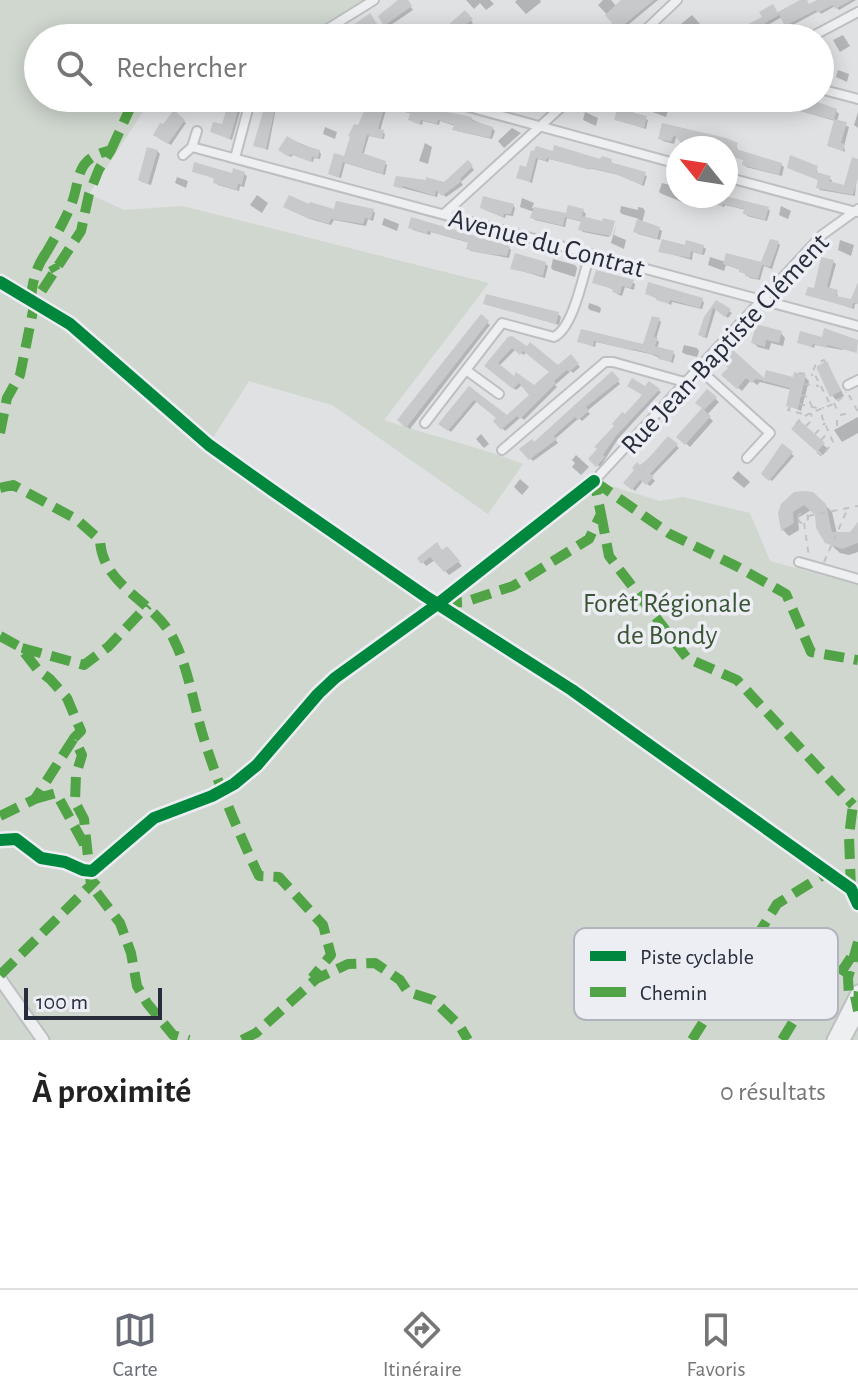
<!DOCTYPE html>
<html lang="fr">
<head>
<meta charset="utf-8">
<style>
  :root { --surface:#fff; --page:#f2f2f2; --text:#222; --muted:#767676; --line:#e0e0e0; --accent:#676c76 }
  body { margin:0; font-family:"Alegreya Sans",sans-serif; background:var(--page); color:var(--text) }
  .compass { position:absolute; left:666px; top:136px; width:72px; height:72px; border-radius:50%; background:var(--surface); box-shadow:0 4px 20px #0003; rotate:300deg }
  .scale { position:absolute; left:24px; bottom:20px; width:138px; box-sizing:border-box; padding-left:8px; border:4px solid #272d3b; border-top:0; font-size:22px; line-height:28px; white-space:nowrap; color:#272d3b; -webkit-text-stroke:6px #eceef3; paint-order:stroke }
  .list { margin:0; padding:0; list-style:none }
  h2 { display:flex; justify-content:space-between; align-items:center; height:104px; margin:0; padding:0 32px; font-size:34px }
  h2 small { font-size:26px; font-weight:400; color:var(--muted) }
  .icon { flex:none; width:44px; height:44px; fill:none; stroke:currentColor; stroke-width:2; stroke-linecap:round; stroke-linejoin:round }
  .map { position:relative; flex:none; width:858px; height:1040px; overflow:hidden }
  .search { position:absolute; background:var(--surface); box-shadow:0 4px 20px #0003; left:24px; right:24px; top:24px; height:88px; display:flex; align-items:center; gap:20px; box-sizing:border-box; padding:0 28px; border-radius:44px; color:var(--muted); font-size:30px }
  .sheet { height:248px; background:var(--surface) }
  nav { display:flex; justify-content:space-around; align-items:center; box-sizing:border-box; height:112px; border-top:2px solid var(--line); background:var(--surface); font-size:22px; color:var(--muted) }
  nav a { display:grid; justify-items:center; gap:4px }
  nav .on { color:var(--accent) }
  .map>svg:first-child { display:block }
</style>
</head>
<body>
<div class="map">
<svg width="858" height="1040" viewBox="0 0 858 1040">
  <rect width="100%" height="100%" fill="#dfe1e3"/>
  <!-- green -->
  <path fill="#cfd7cf" d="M0,0H368L306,38H38V98H152L89,194L124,210L182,206L489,283L384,420C430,436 477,446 523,464L488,514L332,405L249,381L209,444L425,596L440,603L594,481L660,501L683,497L750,513L770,561L858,585V1040H0Z"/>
  <!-- shadow -->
  <path fill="#0003" fill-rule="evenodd" d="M466,0H490L494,4L486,10L480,3L474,9Z
    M517,0H540L541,2L526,14L515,2Z
    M603,0H611L617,7L624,0H658L616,35L617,38H597L615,23L598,5Z
    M804,0L809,6L821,0H856L839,10L835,6L821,14L819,11L789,27L782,17L766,26L771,36L768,38H755L746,28Z
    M407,2L413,10L388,27L382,19Z
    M465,13L473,23L453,38H436Z
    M692,15L701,25L691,34L681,24Z
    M712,26L740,33L743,35L741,38L729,35V38H714L710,34Z
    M843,35L850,46L840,52L833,40Z
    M838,70L849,74L847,82L836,77Z
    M198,98H214L212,103Z
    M231,98H244L232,140L213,132L223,126Z
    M269,98H278L268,150L255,145Z
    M391,98H403L402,105L471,119L492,128L495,131L492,139L457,131L455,126L440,121L439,125L423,121L422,125L413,122L411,120L412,114L391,108Z
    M617,98L637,100L632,115L648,120L646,129L616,119L621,102Z
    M658,98H672L666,117L650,111L653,102L657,103Z
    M752,98H796L836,111L839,114L837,121L849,127L844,146L845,152L829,145L835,121L787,107L761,104L758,100Z
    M371,100L387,106L380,131L385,134L384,139L369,136L363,156L385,163L387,165L385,175L345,163L341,178L332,175L330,173L346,159Z
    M585,112L598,118L596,126L583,120Z
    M858,112V128L854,125Z
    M174,113L186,123L171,145L158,137Z
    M664,125L736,145L738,151L781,165L784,167L782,176L746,167L745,161L726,153V148L687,145L677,135L674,144L663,141L660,138Z
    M325,127L337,132L335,139L323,134Z
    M512,128L521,133L504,148L498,141Z
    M287,138L319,151L321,154L320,159L314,158L313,162L293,155L291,157L282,151Z
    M425,143L432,147L428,164L419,161Z
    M157,151L160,154L151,185L142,182L140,180Z
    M533,153L611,160L612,165L647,176L644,186L619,175L549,159L548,162L538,159L532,183L518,177L527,169Z
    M858,161L855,196L820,190L818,187L820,181L789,167L816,168L818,174L832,180L831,184L845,188Z
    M468,163L474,170L461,182L463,185L446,197L439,190L437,197L395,186L445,184Z
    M194,171L233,175L244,174L247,176L244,187L240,186L239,191L218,185L216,179Z
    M177,177L188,181L186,188L175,183Z
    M662,183L678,187V196H689L687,204L662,194L659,192Z
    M257,195L268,203L262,213L250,205Z
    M694,196H719L768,209L770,211L767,221L747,216L746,210L725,205L724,207Z
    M522,198L534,203L532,208L567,216L583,211L586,214L584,219L613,223L609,237L583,232L581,230L583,222L567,218L565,227L535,220L533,218L534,212L520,207Z
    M513,205L515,208L513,216L506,215L505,218L485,210Z
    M621,206L638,210V207L643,208L645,211L642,223L659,229L662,231L660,240L638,234L636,232L639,219L622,214L620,212Z
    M781,206L791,211L788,219L779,215Z
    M311,207L335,211H373L375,213L373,221L368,219L366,226L334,220L331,225L310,219L288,209Z
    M384,218L399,224L397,231L382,225Z
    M413,220L509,248L511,250L509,258L471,251L468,248L470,243L431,232L430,235L413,230L411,228Z
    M616,225L614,235L626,240L624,249L611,243Z
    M840,240L854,245L851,256L838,250Z
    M778,243L780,245L772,269L764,266L760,280L750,278L741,270L726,265L724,271L708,265L710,257L726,262L762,264Z
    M703,247L706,249L704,255L693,252L692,260L660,251Z
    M553,259L575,265L577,268L575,277L553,270L551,268Z
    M833,262L836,264L829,289L837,292L838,298L852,302L858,298V304H855L854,309L808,294L816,291Z
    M545,264L548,266L545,278L512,268Z
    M594,282H632L635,284L634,290L625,287L622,296L617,294L615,290Z
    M647,294L702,300L704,303L702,309L672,302L671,305Z
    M589,303L598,306L601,308L600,313L590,310L588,308Z
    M717,303L732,313L728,318L716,309L707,338L703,337L700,335L705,318Z
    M486,304L558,314L561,317L559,325Z
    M481,317L490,325L410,429L402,423Z
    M659,320L661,322L656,339L659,342L657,349L673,353L675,355L673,363L650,354L596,342L595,347L579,341L582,331L644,346Z
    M781,333L785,338L783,346L771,343L769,350L758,347L753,342Z
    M508,339L558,368L571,357L580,367L573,373L571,371L555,385L557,387L524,420L521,417L505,431L496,421L499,418L477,401L451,432L441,424L469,388L507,418L532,395L522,385L516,390L487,366ZM516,349L524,355L526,352L551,372L534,388L514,378L499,366Z
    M824,339H846L843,350L815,345L814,348L800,342Z
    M684,345L697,348L699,351L697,357L685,354L682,352Z
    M732,352L765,382L767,373L795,380L805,377L809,381L801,411L788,405L792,390L760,382L757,385L751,380L742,391L724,375L730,368Z
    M827,364L844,396L836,400L832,395Z
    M612,374L620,384L587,411L590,414L582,421L579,418L555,439L558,443L533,461L522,450L535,445Z
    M649,384L661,392L618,439L600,467L590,459L617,426L615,424L644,396Z
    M708,392L719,402L707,415L713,421L690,447L679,437L704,409Z
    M858,417V433L842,442L834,430Z
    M799,423L828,449L823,455L794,429Z
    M481,434L489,444L484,448L476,439Z
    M668,438L679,448L651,477L655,481L650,486L643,481L635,491L626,482Z
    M782,446L794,456L772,481L763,473Z
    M576,455L589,467L581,475L572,467L575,463L572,460Z
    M738,471L750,482L744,488L732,478Z
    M520,479L529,487L522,495L514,487Z
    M788,499L825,505L832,512L837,534H851L858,525V552L849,555L840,553L828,542L817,515L811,510L798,518L799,530L789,536L783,530L780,513Z
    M447,549L462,566L449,575L435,560L426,566L420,558Z"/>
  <!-- building -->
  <path fill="#c7c9cb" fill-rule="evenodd" d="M398,0H408L412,6L384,26L378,16Z
    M621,0H654L615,32L617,34L613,38H595L612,23L605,15Z
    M800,0H807L809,4L817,0H852L835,9L833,5L817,13L816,10L785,26L778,12Z
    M773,4L779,15L765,23L770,34L762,38H753L751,34L748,36L743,27L762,17L759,12Z
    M465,10L473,19L448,38H434Z
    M370,13L377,24L354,38H349L345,31Z
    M267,98L277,100L266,149L253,146Z
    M389,98H402L401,103L472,117L471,120L493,127L490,138L452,130L454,125L438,120L437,124L421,120L420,124L408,120L410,113L386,107Z
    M620,98H635L631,112L647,116L644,128L614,120Z
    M760,98H806L837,109L834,119L847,122L841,143L845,144L843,151L827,146L834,120L760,100Z
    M375,99L386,102L378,129L384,130L382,139L367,135L362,153L386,161L383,174L343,162L339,177L328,174L334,153L344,156L350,137L348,136L354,124L358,125L366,107L371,109Z
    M228,104L239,107L230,139L210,132L213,122L222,124Z
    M174,110L185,120L168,144L153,135L160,123L163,124Z
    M662,123L726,138L738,143L736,149L782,163L779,175L742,165L743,160L726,155V148H695L682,144L674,135L671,142L658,139Z
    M287,136L302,145L320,150L318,158L312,157L311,162L290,154L289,157L278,150Z
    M554,145L600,159L602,156L612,159L610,162L646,172L642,185L615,174L591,168L590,170L547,158L546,161L536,158L530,182L516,178L520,165L526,167L531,150L534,151L536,146L553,151Z
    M147,147L158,150L148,184L138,180Z
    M790,155L818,166L816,172L831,176L829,181L844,185L852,157L858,159V178L853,195L816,188L818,180L787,168Z
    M468,160L473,166L460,179L462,181L442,196L436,190L435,196L403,186L402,189L393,186L396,176L426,180V177L444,182Z
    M194,162L232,173L233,168L245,172L242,185L238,184L237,190L213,183L214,178L192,172Z
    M289,195L309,204L310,202L334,209L336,201L374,209L371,219L365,218L363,224L331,219L329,224L305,217L283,207Z
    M483,196L514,204L511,214H504L503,217L480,208Z
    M693,196H725L769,207L765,220L743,214L744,209L723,204L722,206Z
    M568,205L584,209L581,220L582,216L602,221L603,218L615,221L611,236L578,230L581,221L565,217L563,226L530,218L534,207L566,213Z
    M411,217L510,246L507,256L480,253L466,249L468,242L428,231L427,234L408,228Z
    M637,219L660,227L657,239L633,232Z
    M662,239L685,245L686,240L704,245L702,254L691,251L690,258L658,252Z
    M770,239L779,241L776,251L770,267L762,265L758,279L745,276L746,274L739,272V269L723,264L726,253L761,262Z
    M515,253L546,262L543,276L510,269Z
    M821,257L834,260L827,287L838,290L836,296L851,299L858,282V304L853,303L852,308L805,295L808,287L814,288Z
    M596,270L634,280L631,288L622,286L620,294L612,292L613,289L592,283Z
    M648,282L703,298L700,308L670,300L669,304L656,300L657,298L645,294Z
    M486,294L559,312L556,324L483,304Z
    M716,300L731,309L725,317L713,308L705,337L698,335L704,317Z
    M481,314L489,321L406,428L397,420Z
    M652,316L660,318L654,337L658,338L655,346L674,351L671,362L658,359L659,356L633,349V351L594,341L593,346L577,342L581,329L643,344Z
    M756,324L782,331L779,343L766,340L765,347L751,343Z
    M824,328L858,340L857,353L827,345V348L813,344L812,347L797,343L800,331L822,337Z
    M512,336L527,346L530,342L558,365L571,354L579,364L569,372L567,370L554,381L556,383L520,419L517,416L501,430L493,421L496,418L474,400L448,431L438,424L469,386L507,415L529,395L519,383L513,389L484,366L508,337ZM512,348L520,355L523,351L549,372L534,385L516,372L514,376L498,363Z
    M732,349L764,378L766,370L793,377L794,372L806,375L798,409L786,406L790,388L756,379L752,383L746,378L737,389L721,375L728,368L721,362Z
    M827,361L841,391L830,397L817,369V366Z
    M612,371L620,380L586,407L589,411L578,420L575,417L554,436L557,439L529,460L519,449L532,439L534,442Z
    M632,378L645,386L649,381L660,389L616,436L603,455L605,457L596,467L588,459L597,449L594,447L614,426L612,424L622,412L625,414L642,395L627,386Z
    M707,389L717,397L704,410L711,416L685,445L676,437L702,408L695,403Z
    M799,420L825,443L817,452L791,429Z
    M668,436L678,444L650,474L654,477L646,485L640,480L632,490L623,483L634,470L632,468L637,462L640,465L648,459Z
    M782,443L793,452L769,481L761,474Z
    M803,491L813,492L826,504L832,532H850L858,522V543L842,549L825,543L816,528L815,515L804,505L793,512L794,523L781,531L778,513L781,504L794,492Z
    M437,542L442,550L447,546L460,561L444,572L430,557L421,564L417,558Z"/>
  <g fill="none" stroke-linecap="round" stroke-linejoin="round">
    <defs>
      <path id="minor" d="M465,36L466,38
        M313,38L374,0
        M637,38L677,0
        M809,38L858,12
        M820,89L858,99
        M436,98L678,164
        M192,147L858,326
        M183,155L192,147L197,131
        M235,158L251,98
        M726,177L856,212
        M444,214L571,98
        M699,369L770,433L747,458
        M466,370L499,394
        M848,385L858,380
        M425,423L502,323L554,337C574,327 583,275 590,254
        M502,450L605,362H613L688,383
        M594,481L822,235L858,209
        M799,562L858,579"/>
      <path id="tertiary" d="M0,979L43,1040
        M833,1040L858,991
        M844,1040L858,1014"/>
    </defs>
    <!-- minor casing -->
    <use href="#minor" stroke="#bdbfc1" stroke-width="12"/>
    <!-- tertiary casing -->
    <use href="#tertiary" stroke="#bdbfc1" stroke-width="15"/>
    <!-- path -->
    <path stroke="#c0c2c7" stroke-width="2" stroke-dasharray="6 6" stroke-linecap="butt" d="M825,362L824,360L816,364L813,371L829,402
      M799,373L813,375
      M804,384L819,386
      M801,395L808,397L812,407
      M849,395L858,412
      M834,403L839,414
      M799,404L817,408
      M790,407L788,410L803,414
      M796,424C807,408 836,410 846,392
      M806,426L812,420L811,413
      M837,426V419L840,415L845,414L850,419
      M815,434L825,423
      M821,440L829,432
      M817,452L822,456L833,442L822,417L823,407
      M798 518a5 5 0 1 1 10 0a5 5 0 1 1-10 0Z
      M808,516L858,506
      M804,523L809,557
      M824,562L848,508"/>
    <!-- minor -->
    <use href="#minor" stroke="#eeeff0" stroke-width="8"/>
    <!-- tertiary -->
    <use href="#tertiary" stroke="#eeeff0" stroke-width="11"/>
    <!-- quiet -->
    <path stroke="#51a445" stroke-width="10" stroke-dasharray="20 10" stroke-linecap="butt" d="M111,150L132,104L138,98
      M31,299C32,282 36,267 46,253
      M0,433L7,398L20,375L35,301L81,231L89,194L99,169L111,150C72,159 82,180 70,208C63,223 55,238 46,253L56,271
      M594,481L670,534L738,567L786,594L811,652L858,660
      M0,488L13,485L76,519L100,540C102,587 155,600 174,640C189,670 194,707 204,739C219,787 238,831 259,876L279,877L323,925L331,955L312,978
      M601,514L609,556L687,658L737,680L853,805
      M442,603L465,602L513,586L589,539L601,514L594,481
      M0,636L20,647L38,670L50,679L67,698L81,731L74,738L82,755L76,775L75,802L84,819L91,885L120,923L131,953L137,986L147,1003L173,1035L189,1040
      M22,648L84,665L108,647L148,605
      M35,799L56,793L84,844
      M0,816L35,799L74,738
      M851,889L849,836L853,805L858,802
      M858,942L848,978L849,996H855L858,1011
      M0,975L97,879
      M242,1040L256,1033L316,979L348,964L375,963L400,980L408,992L433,1000L459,1025L468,1040
      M692,1040L777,904L828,872
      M782,1040L803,1006L827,993L854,953"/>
    <defs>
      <path id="cycleway" d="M0,282L70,324L209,445L272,490L425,596L572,690L851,889L858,904
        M0,840L16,839L41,858L65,862L83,870L92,871L154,818L212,796L234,784L257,765L318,694L335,678L439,603L594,481"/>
    </defs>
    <!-- cycleway casing -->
    <use href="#cycleway" stroke="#eceef3" stroke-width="17"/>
    <!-- cycleway -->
    <use href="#cycleway" stroke="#00873e" stroke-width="12"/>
  </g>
  <g text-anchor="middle" stroke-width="7" stroke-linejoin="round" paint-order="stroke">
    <!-- street labels -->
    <g font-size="28" fill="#272d3b" stroke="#eceef3">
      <text transform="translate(547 242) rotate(15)" y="10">Avenue du Contrat</text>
      <text transform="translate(724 343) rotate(-47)" y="10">Rue Jean-Baptiste Clément</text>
    </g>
    <!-- park labels -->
    <g font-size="28" fill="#3a5536" stroke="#eceef3">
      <text x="667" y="612">Forêt Régionale<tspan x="667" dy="32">de Bondy</tspan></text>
    </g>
  </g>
  <!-- legend -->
  <rect x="574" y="928" width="264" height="92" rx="12" fill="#eceef3" stroke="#b1b4bc" stroke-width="2"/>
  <rect x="590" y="951" width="36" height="10" fill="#00873e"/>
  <rect x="590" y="987" width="36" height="10" fill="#51a445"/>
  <g font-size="22" fill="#272d3b">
    <text x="640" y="964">Piste cyclable</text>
    <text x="640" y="1000">Chemin</text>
  </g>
</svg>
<svg class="compass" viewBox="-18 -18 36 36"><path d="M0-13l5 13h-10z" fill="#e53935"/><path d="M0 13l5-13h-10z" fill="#767676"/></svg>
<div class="scale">100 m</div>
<div class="search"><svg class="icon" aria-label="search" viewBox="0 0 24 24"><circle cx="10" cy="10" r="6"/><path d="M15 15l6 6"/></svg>Rechercher</div>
</div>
<section class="sheet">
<h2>À proximité<small>0 résultats</small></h2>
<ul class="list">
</ul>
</section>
<nav>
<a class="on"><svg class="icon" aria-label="map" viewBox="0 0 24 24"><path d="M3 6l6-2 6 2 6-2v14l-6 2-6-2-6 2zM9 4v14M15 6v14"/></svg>Carte</a>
<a><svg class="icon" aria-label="directions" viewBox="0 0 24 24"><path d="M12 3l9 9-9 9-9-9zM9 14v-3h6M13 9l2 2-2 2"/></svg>Itinéraire</a>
<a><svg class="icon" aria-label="saved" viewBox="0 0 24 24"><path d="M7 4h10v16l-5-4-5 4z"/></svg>Favoris</a>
</nav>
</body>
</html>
